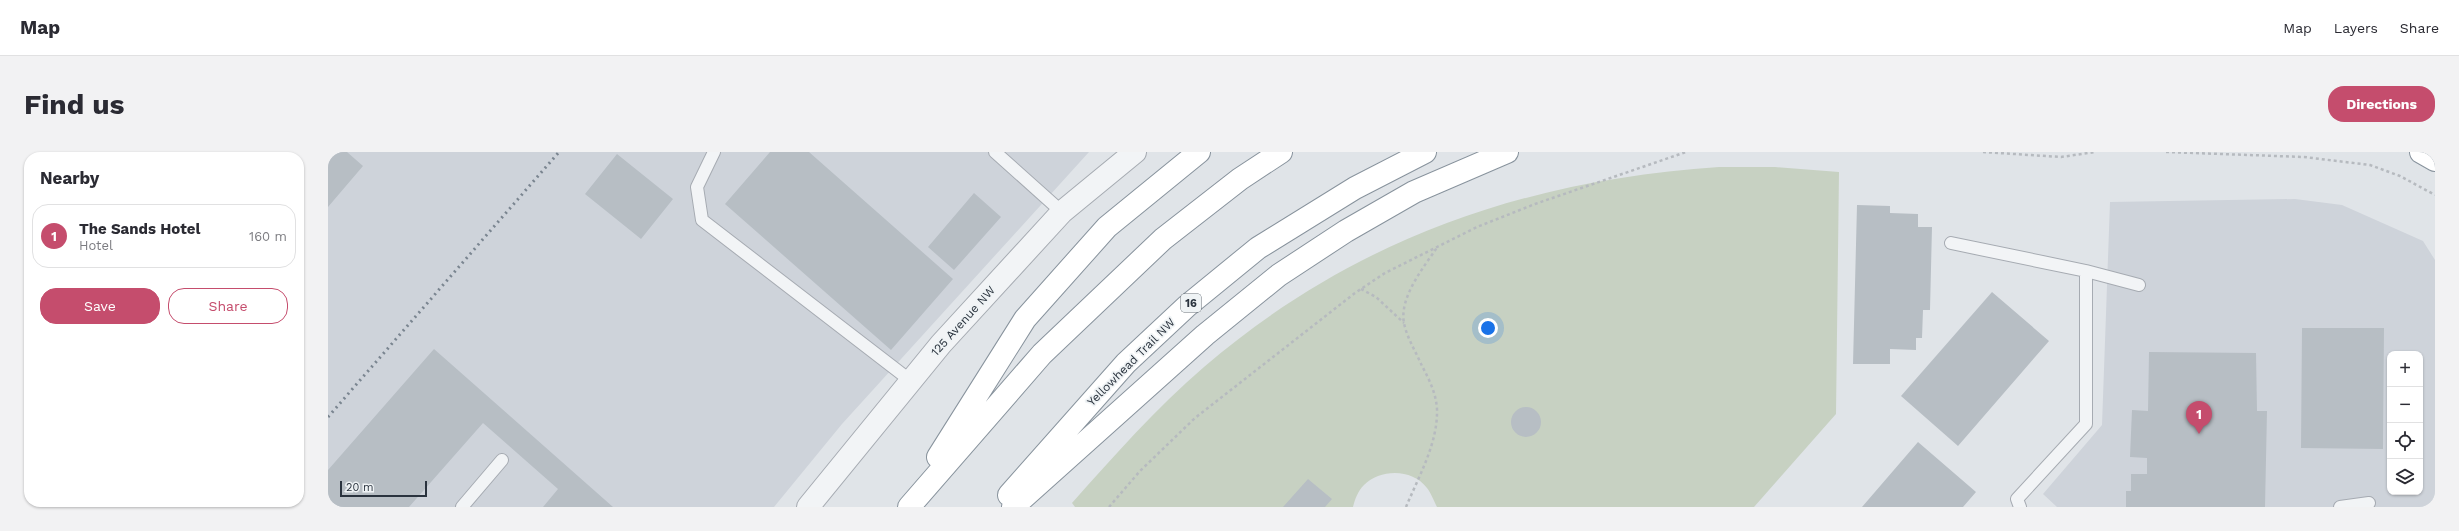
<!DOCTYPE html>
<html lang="en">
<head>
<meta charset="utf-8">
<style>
  :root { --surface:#fff; --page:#f2f2f3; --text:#2b2b33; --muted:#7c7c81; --line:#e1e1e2; --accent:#c54d6d }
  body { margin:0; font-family:"Work Sans",sans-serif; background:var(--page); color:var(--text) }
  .controls { position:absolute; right:12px; bottom:12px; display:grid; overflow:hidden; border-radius:8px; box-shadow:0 1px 3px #0004 }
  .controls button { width:36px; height:36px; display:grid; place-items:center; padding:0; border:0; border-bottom:1px solid var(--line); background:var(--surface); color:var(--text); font:20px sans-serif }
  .scale { position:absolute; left:12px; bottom:10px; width:87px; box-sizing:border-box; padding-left:4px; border:2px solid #2a333e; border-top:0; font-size:11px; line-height:14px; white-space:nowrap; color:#2a333e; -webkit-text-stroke:3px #eff3f5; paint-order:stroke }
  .you { position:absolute; left:1160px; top:176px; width:14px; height:14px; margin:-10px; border:3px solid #fff; border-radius:50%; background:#1a73e8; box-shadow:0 0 0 6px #1a73e833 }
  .badge { display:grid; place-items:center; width:26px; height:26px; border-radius:50%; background:var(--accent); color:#fff; font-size:13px; font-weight:700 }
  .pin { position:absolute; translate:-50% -33px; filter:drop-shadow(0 1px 2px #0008) }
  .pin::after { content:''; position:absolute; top:21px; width:14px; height:12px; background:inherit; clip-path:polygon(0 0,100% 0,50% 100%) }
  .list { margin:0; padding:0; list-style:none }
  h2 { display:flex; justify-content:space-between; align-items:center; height:52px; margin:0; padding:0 16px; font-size:17px }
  h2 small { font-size:13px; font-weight:400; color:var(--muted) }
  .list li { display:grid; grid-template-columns:26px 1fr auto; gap:12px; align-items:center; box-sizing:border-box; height:64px; margin:0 8px 8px; padding:0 8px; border:1px solid var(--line); border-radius:16px }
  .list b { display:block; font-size:15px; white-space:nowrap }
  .list p { margin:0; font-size:13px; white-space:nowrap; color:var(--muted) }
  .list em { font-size:13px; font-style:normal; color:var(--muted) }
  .actions { display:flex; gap:8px; padding:12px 16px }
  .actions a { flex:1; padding:9px 0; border:1px solid var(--accent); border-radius:16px; text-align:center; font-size:14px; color:var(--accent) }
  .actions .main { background:var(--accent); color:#fff }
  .icon { flex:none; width:22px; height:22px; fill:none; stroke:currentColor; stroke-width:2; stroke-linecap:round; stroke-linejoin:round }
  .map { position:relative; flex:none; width:2107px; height:355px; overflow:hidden; border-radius:16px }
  header { display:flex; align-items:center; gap:24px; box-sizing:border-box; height:56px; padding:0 20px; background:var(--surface); border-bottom:1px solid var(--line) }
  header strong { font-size:19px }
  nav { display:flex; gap:22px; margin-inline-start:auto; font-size:14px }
  .intro { display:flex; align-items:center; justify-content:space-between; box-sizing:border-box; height:96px; padding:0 24px }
  h1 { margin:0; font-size:28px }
  .button { padding:10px 18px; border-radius:16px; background:var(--accent); color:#fff; font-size:14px; font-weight:700 }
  main { display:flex; gap:24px; padding:0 24px }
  aside { flex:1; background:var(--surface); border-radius:16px; box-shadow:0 1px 3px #0004 }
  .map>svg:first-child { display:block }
</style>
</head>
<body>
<header>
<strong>Map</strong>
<nav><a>Map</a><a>Layers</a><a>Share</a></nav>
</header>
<div class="intro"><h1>Find us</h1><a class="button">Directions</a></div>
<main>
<aside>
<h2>Nearby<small></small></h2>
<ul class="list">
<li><span class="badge">1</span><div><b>The Sands Hotel</b><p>Hotel</p></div><em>160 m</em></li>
</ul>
<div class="actions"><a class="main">Save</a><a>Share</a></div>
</aside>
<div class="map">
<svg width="2107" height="355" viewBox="0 0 2107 355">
  <rect width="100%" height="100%" fill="#e0e4e8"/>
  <!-- built -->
  <path fill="#ced3da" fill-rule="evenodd" d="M0,0H761L514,272L446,355H0Z
    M1967,47L2014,53L2095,89L2107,108V355H1729L1715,342L1774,273L1782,50ZM2062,202H2092V340H2062Z"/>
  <!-- green -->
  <path fill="#c7d1c2" d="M1391,15H1447L1511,20L1508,262L1426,355H1109C1106,349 1103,341 1099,336C1084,316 1052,317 1036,333C1030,339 1027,347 1025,355H747L744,351C786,304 828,256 876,215C1025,87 1197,28 1391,15Z"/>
  <!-- building -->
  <path fill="#b7bec4" d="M0,0H19L35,14L0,55Z
    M442,0H481L625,127L563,198L397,52Z
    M289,2L345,47L313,87L257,42Z
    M646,41L673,65L626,118L600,95Z
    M1529,53L1562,54V61L1590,62V75H1604L1602,158H1595L1594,186H1588V198L1562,197V212H1525Z
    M1664,140L1721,189L1630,294L1573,244Z
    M1974,176H2056L2055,297L1973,296Z
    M106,197L285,355H215L230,337L155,271L81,355H0V318Z
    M1821,200L1928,201L1929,259H1939L1937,355H1798V339H1803V322H1819V306L1802,305L1804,258L1820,259Z
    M1183 270a15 15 0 1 1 30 0a15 15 0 1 1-30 0Z
    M1590,290L1648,340L1635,355H1534Z
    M980,327L1004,347L997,355H955Z"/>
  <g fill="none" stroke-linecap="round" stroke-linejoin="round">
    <defs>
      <path id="service" d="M386,0L369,35L374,68L583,229
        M667,0L734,60
        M1623,91L1758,119L1811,133
        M134,355L174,308
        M1692,355L1689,347L1758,272V119
        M2012,355L2041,351"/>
      <path id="tertiary" d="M480,355L613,192L734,60L807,0"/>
      <path id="motorway" d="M2093,0L2107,8
        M610,305L697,167L779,75L871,0
        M681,343L798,211L859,154L930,96L1027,36L1097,0
        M581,355L714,202L835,87L912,27L953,0
        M685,355L877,183L951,123L1018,79L1086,40L1179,0"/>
    </defs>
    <!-- service casing -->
    <use href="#service" stroke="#a6abb2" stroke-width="14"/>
    <!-- tertiary casing -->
    <use href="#tertiary" stroke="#a6abb2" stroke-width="24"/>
    <!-- motorway casing -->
    <use href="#motorway" stroke="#88939d" stroke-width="24"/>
    <!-- path -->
    <path stroke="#b6babf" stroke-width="2.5" stroke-dasharray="3 3" stroke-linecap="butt" d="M1655,0L1733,5L1767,0
      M1838,0L1976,5L2042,13L2072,24L2107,43
      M1033,137L1048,145L1076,171
      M781,355L812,319L867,266L1027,141L1057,121L1149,75L1207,52L1358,0
      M1078,355C1091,324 1110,291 1109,257C1108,241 1101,227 1094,214C1088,200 1079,186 1076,171C1071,145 1096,115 1110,94"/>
    <!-- service -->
    <use href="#service" stroke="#f2f4f6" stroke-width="12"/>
    <!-- tertiary -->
    <use href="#tertiary" stroke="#f2f4f6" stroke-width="22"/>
    <!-- motorway -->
    <use href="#motorway" stroke="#fff" stroke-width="22"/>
    <!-- rail -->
    <path stroke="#7a8590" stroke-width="3" stroke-dasharray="2 4" stroke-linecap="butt" d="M0,265L231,0"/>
  </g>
  <g text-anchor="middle" stroke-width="3.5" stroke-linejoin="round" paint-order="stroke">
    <!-- shield labels -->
    <rect fill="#eff3f5" stroke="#656d75" stroke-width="1" x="853" y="142" width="20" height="18" rx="3"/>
    <g font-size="11" font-weight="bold" fill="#2a333e">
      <text x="863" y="155">16</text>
    </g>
    <!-- street labels -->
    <g font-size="12" fill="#2a333e" stroke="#eff3f5">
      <text transform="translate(635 169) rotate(-48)" y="4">125 Avenue NW</text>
      <text transform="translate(803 210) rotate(-45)" y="4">Yellowhead Trail NW</text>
    </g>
  </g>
</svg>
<div class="controls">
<button>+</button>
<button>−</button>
<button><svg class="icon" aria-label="locate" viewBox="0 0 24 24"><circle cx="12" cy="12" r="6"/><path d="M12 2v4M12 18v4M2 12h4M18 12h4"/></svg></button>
<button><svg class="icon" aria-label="layers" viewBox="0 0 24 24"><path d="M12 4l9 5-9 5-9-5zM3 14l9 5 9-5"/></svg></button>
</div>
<div class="scale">20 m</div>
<div class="you"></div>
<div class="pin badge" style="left:1871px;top:282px">1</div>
</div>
</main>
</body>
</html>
